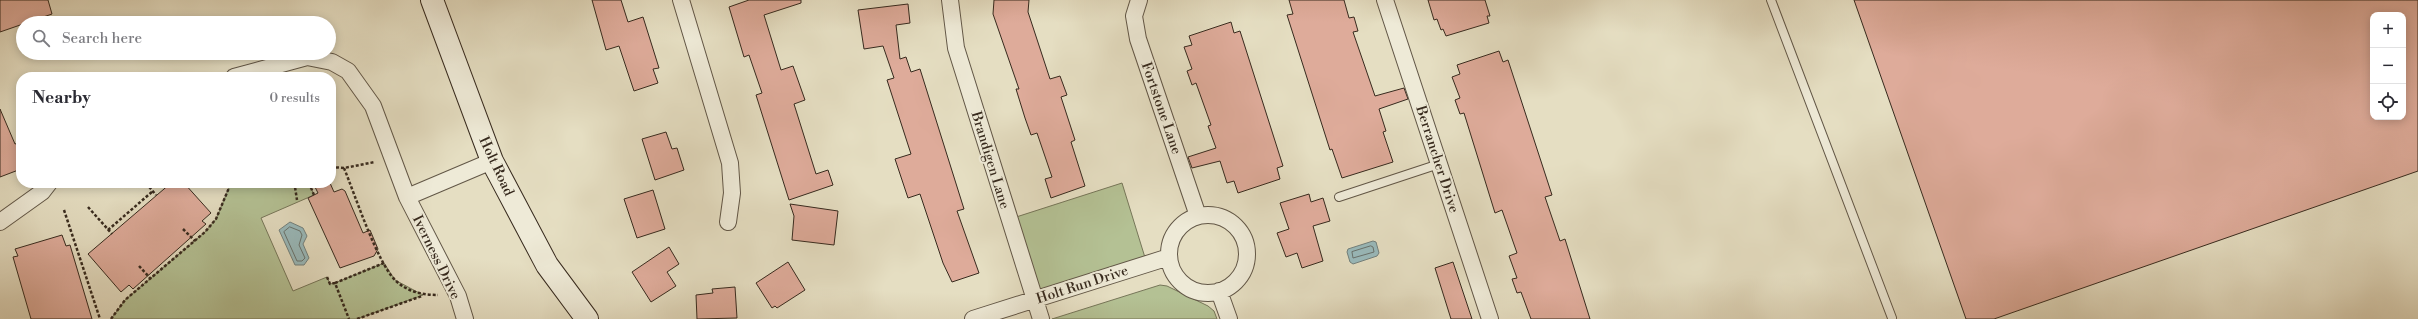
<!DOCTYPE html>
<html lang="en">
<head>
<meta charset="utf-8">
<style>
  :root { --surface:#fff; --page:#f7f7f7; --text:#2b2b33; --muted:#7c7c81; --line:#e1e1e2 }
  body { margin:0; font-family:"Libre Bodoni",serif; background:var(--page); color:var(--text) }
  .controls { position:absolute; right:12px; top:12px; display:grid; overflow:hidden; border-radius:8px; box-shadow:0 2px 10px #0003 }
  .controls button { width:36px; height:36px; display:grid; place-items:center; padding:0; border:0; border-bottom:1px solid var(--line); background:var(--surface); color:var(--text); font:20px sans-serif }
  .list { margin:0; padding:0; list-style:none }
  h2 { display:flex; justify-content:space-between; align-items:center; height:52px; margin:0; padding:0 16px; font-size:17px }
  h2 small { font-size:13px; font-weight:400; color:var(--muted) }
  .icon { flex:none; width:22px; height:22px; fill:none; stroke:currentColor; stroke-width:2; stroke-linecap:round; stroke-linejoin:round }
  .map { position:relative; flex:none; width:2418px; height:319px; overflow:hidden }
  .search { position:absolute; background:var(--surface); box-shadow:0 2px 10px #0003; left:16px; top:16px; width:320px; height:44px; display:flex; align-items:center; gap:10px; box-sizing:border-box; padding:0 14px; border-radius:22px; color:var(--muted); font-size:15px }
  .panel { position:absolute; background:var(--surface); box-shadow:0 2px 10px #0003; left:16px; top:72px; width:320px; height:116px; border-radius:16px }
  .map>svg:first-child { display:block }
</style>
</head>
<body>
<div class="map">
<svg width="2418" height="319" viewBox="0 0 2418 319">
  <rect width="100%" height="100%" fill="#e5dec2"/>
  <filter id="stains"><feTurbulence type="fractalNoise" baseFrequency=".005" numOctaves="4"/><feColorMatrix values="0 0 0 0 .2 0 0 0 0 .09 0 0 0 0 .02 0 0 0 .5 -.17"/></filter>
  <radialGradient id="worn" r=".72"><stop offset=".6" stop-color="#630" stop-opacity="0"/><stop offset="1" stop-color="#630" stop-opacity=".3"/></radialGradient>
  <!-- green -->
  <path fill="#b4c194" stroke="#767659" d="M231,183H309L314,195L261,218L293,291L327,277L330,284L335,283L384,263L395,280L423,295L357,319H111L125,300L205,232L216,219Z
    M1122,183L1147,264L1035,300L1010,219Z
    M1160,285L1167,286L1208,306L1214,311L1217,319H1052Z"/>
  <!-- water -->
  <path fill="#99babc" stroke="#72807d" d="M290,222L303,228L307,236L303,244L309,258L304,265H295L279,230Z
    M1373,241L1376,242L1379,253L1377,256L1353,264L1350,262L1347,252L1348,249Z"/>
  <g fill="none" stroke-linecap="round" stroke-linejoin="round">
    <!-- shore -->
    <path stroke="#68726d" stroke-width="1" d="M290,227L300,231L302,235L299,245L305,258L302,261H297L284,232Z
      M1371,246L1373,247L1374,252L1353,258L1352,252Z"/>
  </g>
  <!-- building -->
  <path fill="#deab9a" stroke="#372a1e" fill-rule="evenodd" d="M0,0H48L52,14L0,32Z
    M592,0H621L628,22L643,17L659,68L653,69L658,83L634,91L619,46L606,50Z
    M749,0H801V3L764,15L781,70L793,66L805,100L794,104L816,174L828,170L833,185L789,200L756,95L762,93L749,55L744,57L729,7Z
    M994,0H1029L1028,12L1050,79L1060,76L1067,95L1061,97L1075,140L1071,142L1085,186L1051,198L1045,179L1052,177L1037,133L1031,135L1025,118L1016,89H1019L993,14Z
    M1289,0H1344L1349,18L1354,17L1358,31L1353,32L1375,96L1404,88L1408,99L1379,109L1386,131L1383,132L1393,162L1342,178L1332,149L1330,150L1287,15L1293,14Z
    M1428,0H1485L1490,16H1487L1489,23L1446,36L1443,29L1441,30L1437,19L1434,20Z
    M1854,0H2418V171L1994,319H1966ZM2373,15H2403V117H2373Z
    M908,4L910,23L896,25L900,59L906,57L911,72L920,69L964,209L957,211L979,273L952,282L943,263L920,194L908,198L895,159L911,154L887,80L894,78L883,46L864,49L858,10Z
    M1231,22L1234,33L1240,31L1283,166L1277,168L1280,179L1238,193L1234,181L1227,183L1220,161L1192,168L1188,157L1216,148L1208,126L1211,125L1196,83L1192,85L1187,71L1192,69L1184,47L1192,45L1189,36Z
    M1499,51L1503,62L1508,60L1552,195L1545,197L1560,241L1565,239L1590,319H1531L1521,292L1517,293L1512,279L1517,278L1509,256L1517,253L1502,210L1495,213L1464,113L1460,114L1455,100L1460,98L1452,77L1460,74L1457,65Z
    M0,109L15,144L18,143L21,151V169L0,177Z
    M666,132L672,149L677,148L684,170L655,180L642,139Z
    M171,183H184L211,213L202,221L206,224L133,289L129,285L121,292L88,254Z
    M313,183H330L334,192L342,189L345,191L363,233L370,230L378,249L374,256L340,268L308,198L318,193Z
    M653,190L665,229L637,238L624,199Z
    M1309,194L1311,202L1323,198L1330,221L1313,226L1323,261L1302,268L1297,253L1286,257L1277,233L1289,229L1280,203Z
    M790,204L838,211L834,245L792,240L794,216Z
    M62,235L66,246L70,245L92,319H31L13,257L18,256L15,249Z
    M669,247L679,264L667,272L676,286L651,302L632,272Z
    M788,262L805,290L777,308L775,306L772,308L756,283Z
    M1453,262L1472,319H1451L1435,268Z
    M735,287L737,318L697,319L696,295L713,293L712,289Z"/>
  <g fill="none" stroke-linecap="round" stroke-linejoin="round">
    <defs>
      <path id="lane" d="M1771,0L1892,318
        M1339,197L1439,164"/>
      <path id="street" d="M681,0L730,163L732,193L728,222
        M950,0L956,48L1041,319
        M1139,0L1134,16L1138,39L1198,216
        M1385,0L1490,319
        M234,77L307,57L332,62L348,71L373,106L407,197L458,296L465,319
        M407,197L492,161
        M1169 254a39 39 0 1 1 78 0a39 39 0 1 1-78 0Z
        M0,222L42,192L49,183
        M1219,291L1229,319
        M973,319L1169,257"/>
      <path id="secondary" d="M432,0L492,161L547,265L587,319"/>
    </defs>
    <!-- lane casing -->
    <use href="#lane" stroke="#625747" stroke-width="10"/>
    <!-- street casing -->
    <use href="#street" stroke="#625747" stroke-width="18"/>
    <!-- secondary casing -->
    <use href="#secondary" stroke="#372a1e" stroke-width="24"/>
    <!-- path -->
    <path stroke="#372a1e" stroke-width="2.5" stroke-dasharray="3 2" stroke-linecap="butt" d="M331,167L344,168L375,162
      M344,168C355,195 377,262 395,280C407,292 423,295 438,295
      M146,183L156,195
      M297,183L295,187L297,200
      M309,183L314,195
      M88,207L112,234
      M64,210L100,319
      M183,229L195,241
      M108,230L153,191
      M139,266L151,279
      M327,277L330,284L335,283L349,319
      M335,283L384,263
      M111,319L125,300L205,232L216,219L231,183
      M357,319L422,296"/>
    <!-- lane -->
    <use href="#lane" stroke="#eeead7" stroke-width="8"/>
    <!-- street -->
    <use href="#street" stroke="#eeead7" stroke-width="16"/>
    <!-- secondary -->
    <use href="#secondary" stroke="#eeead7" stroke-width="22"/>
  </g>
  <g text-anchor="middle" stroke-width="4" stroke-linejoin="round" paint-order="stroke">
    <!-- street labels -->
    <g font-size="14" fill="#372a1e" stroke="#eeead7">
      <text transform="translate(1162 108) rotate(71)" y="5">Fortstone Lane</text>
      <text transform="translate(1438 159) rotate(72)" y="5">Berrancher Drive</text>
      <text transform="translate(991 160) rotate(73)" y="5">Brandigen Lane</text>
      <text transform="translate(497 166) rotate(65)" y="5">Holt Road</text>
      <text transform="translate(437 257) rotate(64)" y="5">Iverness Drive</text>
      <text transform="translate(1082 284) rotate(-18)" y="5">Holt Run Drive</text>
    </g>
  </g>
  <rect width="100%" height="100%" filter="url(#stains)"/>
  <rect width="100%" height="100%" fill="url(#worn)"/>
</svg>
<div class="controls">
<button>+</button>
<button>−</button>
<button><svg class="icon" aria-label="locate" viewBox="0 0 24 24"><circle cx="12" cy="12" r="6"/><path d="M12 2v4M12 18v4M2 12h4M18 12h4"/></svg></button>
</div>
<div class="search"><svg class="icon" aria-label="search" viewBox="0 0 24 24"><circle cx="10" cy="10" r="6"/><path d="M15 15l6 6"/></svg>Search here</div>
<section class="panel">
<h2>Nearby<small>0 results</small></h2>
<ul class="list">
</ul>
</section>
</div>
</body>
</html>
